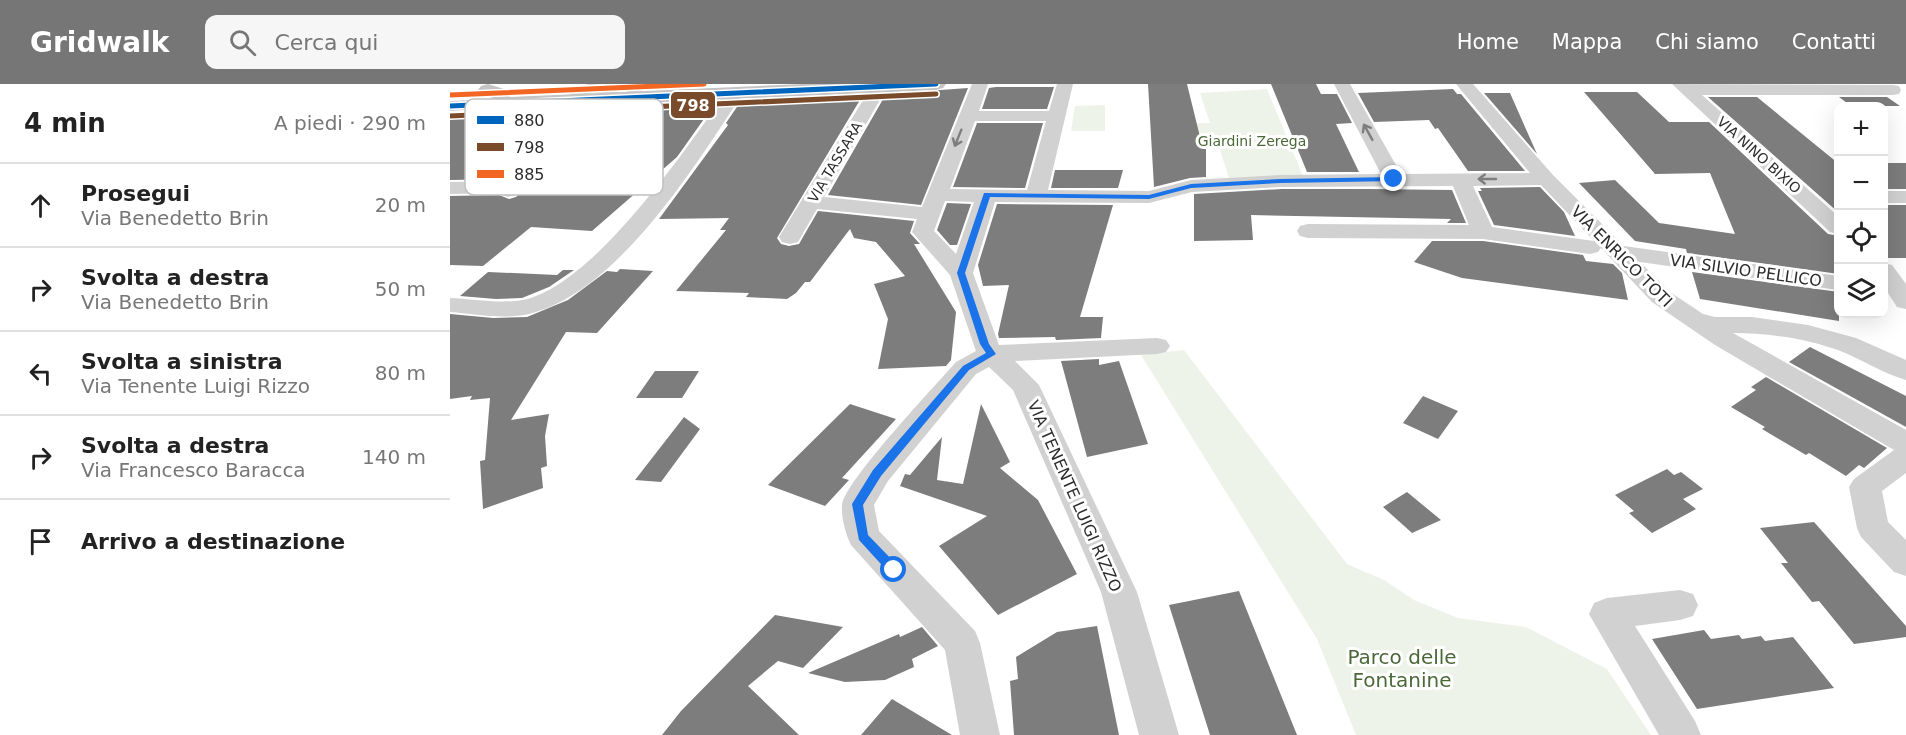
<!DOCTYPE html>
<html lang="it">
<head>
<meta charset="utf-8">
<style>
  :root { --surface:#fff; --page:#f6f6f6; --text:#222; --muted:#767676; --line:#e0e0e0; --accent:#767676 }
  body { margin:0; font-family:"DejaVu Sans",sans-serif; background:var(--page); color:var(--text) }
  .controls { position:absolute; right:18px; top:18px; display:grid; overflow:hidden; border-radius:12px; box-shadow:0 6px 24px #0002 }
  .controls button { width:54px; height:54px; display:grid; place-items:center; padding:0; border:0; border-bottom:2px solid var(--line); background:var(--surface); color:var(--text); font:30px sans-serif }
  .stop { position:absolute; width:18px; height:18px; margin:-14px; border:4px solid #1a73e8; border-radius:50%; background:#fff }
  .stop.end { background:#1a73e8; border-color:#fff; box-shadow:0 2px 6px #0008 }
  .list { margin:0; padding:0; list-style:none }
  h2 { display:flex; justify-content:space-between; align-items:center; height:78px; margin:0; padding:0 24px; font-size:26px }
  h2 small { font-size:20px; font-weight:400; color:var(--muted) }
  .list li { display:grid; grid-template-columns:39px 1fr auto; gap:18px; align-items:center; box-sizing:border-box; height:84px; padding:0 24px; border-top:2px solid var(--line) }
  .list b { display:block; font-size:22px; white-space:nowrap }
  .list p { margin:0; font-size:20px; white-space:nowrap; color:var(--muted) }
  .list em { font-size:20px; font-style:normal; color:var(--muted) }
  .icon { flex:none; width:33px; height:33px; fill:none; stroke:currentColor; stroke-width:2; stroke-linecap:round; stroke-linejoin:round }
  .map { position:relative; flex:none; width:1456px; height:651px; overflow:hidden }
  header { display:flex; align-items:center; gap:36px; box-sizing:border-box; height:84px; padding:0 30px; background:var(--accent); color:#fff }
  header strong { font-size:28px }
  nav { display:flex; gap:33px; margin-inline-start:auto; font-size:21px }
  .search { width:420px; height:54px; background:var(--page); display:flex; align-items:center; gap:15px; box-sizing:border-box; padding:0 21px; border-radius:12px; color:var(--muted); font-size:22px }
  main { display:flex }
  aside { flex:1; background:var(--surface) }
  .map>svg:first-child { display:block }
</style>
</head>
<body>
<header>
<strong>Gridwalk</strong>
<div class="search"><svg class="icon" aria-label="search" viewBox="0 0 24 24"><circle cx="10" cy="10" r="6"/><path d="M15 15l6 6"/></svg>Cerca qui</div>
<nav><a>Home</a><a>Mappa</a><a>Chi siamo</a><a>Contatti</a></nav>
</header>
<main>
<aside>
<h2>4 min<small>A piedi · 290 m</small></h2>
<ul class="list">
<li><svg class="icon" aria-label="ahead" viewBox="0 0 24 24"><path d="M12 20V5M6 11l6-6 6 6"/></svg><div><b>Prosegui</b><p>Via Benedetto Brin</p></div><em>20 m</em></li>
<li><svg class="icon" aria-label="right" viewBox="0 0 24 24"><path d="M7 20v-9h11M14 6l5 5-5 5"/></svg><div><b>Svolta a destra</b><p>Via Benedetto Brin</p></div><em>50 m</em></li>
<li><svg class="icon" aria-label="left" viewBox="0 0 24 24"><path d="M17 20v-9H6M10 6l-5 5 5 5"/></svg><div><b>Svolta a sinistra</b><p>Via Tenente Luigi Rizzo</p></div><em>80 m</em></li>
<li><svg class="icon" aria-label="right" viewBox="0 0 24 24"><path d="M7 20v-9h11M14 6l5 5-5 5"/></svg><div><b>Svolta a destra</b><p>Via Francesco Baracca</p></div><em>140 m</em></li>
<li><svg class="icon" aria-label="arrive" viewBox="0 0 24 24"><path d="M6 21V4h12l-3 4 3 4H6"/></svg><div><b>Arrivo a destinazione</b></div></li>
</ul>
</aside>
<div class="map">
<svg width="1456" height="651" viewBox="0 0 1456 651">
  <rect width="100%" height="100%" fill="#fff"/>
  <!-- green -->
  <path fill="#eef3ea" d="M817,5L853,92L779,94L767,57L731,58L725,40L760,39L750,9Z
    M655,21V47H621L625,22Z
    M734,266L897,480L934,496L964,516L1008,534L1076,543L1157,585L1201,651H906L867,555L691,271Z"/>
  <!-- building -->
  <path fill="#7d7d7d" d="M698,0H737L753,65H756V93L740,94L704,103Z
    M821,0H866L871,10H887L902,39L886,40L909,88H857Z
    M546,3H604L597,25H532L539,4Z
    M518,4L471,121L378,111L436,10Z
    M1003,5L1007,10H1011L1075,87H1018L988,44L985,45L979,36L924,38L908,9Z
    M1134,8H1187L1219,38H1259L1378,150L1389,152V190L1237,169L1236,165L1185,157L1129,99L1165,96L1209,139L1285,150L1260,89L1205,90Z
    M1034,9H1060L1087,70Z
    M413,11L327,154L331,160L339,162L349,160L368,127L464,137L460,149L470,160H464L506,228L501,276L496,282L428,285L438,235L424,200L455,192L426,158L404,154L400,145L360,198H355L346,209L337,215L296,213L299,209L226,207L276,146H270L279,134L209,135L278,41L276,39L291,17Z
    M1258,13H1307L1389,80V129Z
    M1389,13H1437L1450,22H1401Z
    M266,18L227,73L142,147L81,143L33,182L0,181V112L49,111L59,115L66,113L148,35L193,33L203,21Z
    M135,24L56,95L0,96V29Z
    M527,39H593L575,104L503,103Z
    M1434,79H1456V105H1434Z
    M605,86H673L668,104H601Z
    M1090,103L1114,128L1125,152L1044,141L1028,107H1032L1030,104Z
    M917,105L1002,106L1016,139H997L1001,135L801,131L803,156L744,157V110L832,105Z
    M497,119L521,120L507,161H500L487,146Z
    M547,120L663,121L630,233H653L651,254L606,256L605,253L549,254L548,250L559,201L533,202L528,181Z
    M1434,121H1456V174H1434Z
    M982,157H1033L1133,171L1136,177L1163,180L1172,189L1178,216L1012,194L964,178Z
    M170,185L203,187L147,249L116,248L61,336L99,330L95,352L97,382L91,384L93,404L33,425L30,377L35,376L40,314L20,316L22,312L0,315V230L43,234L77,233L118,216L157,187L167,188Z
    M113,186H124L99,203L72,214L46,215L10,212L38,188L107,191Z
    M1242,188L1389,208V237L1250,215Z
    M1360,263L1456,312V343L1339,278Z
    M649,275V281L669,277L698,360L637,373L611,277Z
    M205,287H249L232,314H186Z
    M1316,293L1437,364L1414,384L1409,381L1396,392L1359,369L1356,371L1312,345L1315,343L1281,323L1306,306L1301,303Z
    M973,312L1008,327L988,355L953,339Z
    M400,320L446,335L392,394L399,396L375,422L318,401Z
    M531,320L560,378L550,384L588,416L627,490L548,531L489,462L537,432L450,402L455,390L460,391L492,353L487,396L513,400Z
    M234,333L250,345L211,398L185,396Z
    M1217,385L1224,391L1231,388L1253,405L1233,415L1246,425L1202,449L1179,429L1184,427L1165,411Z
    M957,408L991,436L962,449L933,423Z
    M1364,438L1456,542V553L1404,560L1369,517L1362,518L1331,479H1338L1310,444Z
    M789,507L847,651H760L719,521Z
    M325,531L393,543L353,584L328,577L298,602L349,651H212L231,627Z
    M647,542L669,651H564L560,597L568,595L566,573L607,548Z
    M472,543L488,562L462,575L464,583L435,596L395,598L358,589L449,550L450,553Z
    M1254,546L1261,555L1289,551L1292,555L1311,552L1315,557L1343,553L1384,604L1247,625L1202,555Z
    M442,615L502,651H411Z"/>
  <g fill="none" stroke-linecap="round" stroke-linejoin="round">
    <!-- minor -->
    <path fill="#d1d1d1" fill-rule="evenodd" d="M139,0L158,1L168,9L161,14L163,16L160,20L65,111L58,113L49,109L0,110V98L57,97L152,11C142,6 131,14 121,12L119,8L121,4Z
      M174,0H191L193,4L190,12H178Z
      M423,0H437L438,2L374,113L472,123L522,0H538L529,27H599L607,0H623L598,106L699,107L741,96L831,91L931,90L884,0H900L951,90L1080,89L1006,0H1023L1103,91L1174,162L1388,192V206L1190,178L1220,208L1253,230L1265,233H1302L1358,241L1406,254L1456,276V296C1432,289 1411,275 1388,266C1355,254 1317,249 1283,249L1456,346V389L1432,407L1438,438L1456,456V492L1444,488L1411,453L1407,444L1399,403L1404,395L1444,366L1265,261L1202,218L1151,164L1148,168L1140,170L1033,155L858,154L850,152L847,147L850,142L858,140L1019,141L1003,102L831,103L742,108L699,119L545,118L523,189L549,261L707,254L716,256L720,262L716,268L707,270L565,277L589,301L687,508L729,651H689L651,508L563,306L539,283L526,290L438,397L424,421L429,447L525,547L530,559L550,651H510L495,566L401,461C396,451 391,434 392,421C394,398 486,301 506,278L526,267L500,191L462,148L467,135L367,125L348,158L340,160L332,158L329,153ZM525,37H596L577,106L500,105ZM1091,101L1144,157L1042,143L1023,102ZM495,117L524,118L506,170L484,147Z
      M1222,0L1443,1L1449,2L1451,6L1449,10L1443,11H1252L1388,132V150L1380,148Z
      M284,4L290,5L293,9C246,81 171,202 86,228C60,237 27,230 0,228V214C23,215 50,220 73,216C143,202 238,63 278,5Z
      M55,14L61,15L64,19L61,23L0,27V17Z
      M1434,107H1456V119H1434Z
      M1434,179L1442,181L1456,200V225L1447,223L1434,203Z
      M1230,506L1243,510L1248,521L1243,532L1230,536L1185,542L1245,637L1251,651H1209L1139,530L1144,519L1157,514Z"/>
    <!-- major -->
    <path fill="#c4c4c4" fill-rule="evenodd" d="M38,0L54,5L60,13L353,0H496L493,4L486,6L55,25C46,23 47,18 40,13C35,10 32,12 28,6L31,2Z"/>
    <defs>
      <path id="bus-1" d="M0,22L486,0"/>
      <path id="bus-2" d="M0,32L486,10"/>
      <path id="bus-3" d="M0,11L254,0"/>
    </defs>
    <!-- bus-1 casing -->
    <use href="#bus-1" stroke="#fff" stroke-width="8"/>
    <!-- bus-2 casing -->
    <use href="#bus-2" stroke="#fff" stroke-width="8"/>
    <!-- bus-3 casing -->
    <use href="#bus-3" stroke="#fff" stroke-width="8"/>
    <!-- bus-1 -->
    <use href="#bus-1" stroke="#0065bd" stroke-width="5"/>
    <!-- bus-2 -->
    <use href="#bus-2" stroke="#7a4b2a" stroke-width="5"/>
    <!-- bus-3 -->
    <use href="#bus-3" stroke="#f26522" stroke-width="5"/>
  </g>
  <!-- one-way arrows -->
  <defs><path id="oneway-shaft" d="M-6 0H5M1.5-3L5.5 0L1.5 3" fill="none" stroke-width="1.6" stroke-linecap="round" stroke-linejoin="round" transform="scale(1.5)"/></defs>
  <g stroke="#7e7e7e">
    <use href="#oneway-shaft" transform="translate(918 48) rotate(-119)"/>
    <use href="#oneway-shaft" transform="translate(508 54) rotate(112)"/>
    <use href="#oneway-shaft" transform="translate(1037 95) rotate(180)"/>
  </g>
  <!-- route -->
  <path fill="#1a73e8" d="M944,93L947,97L831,99L741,104L699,115L540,113L515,189L539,260L546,270L519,286L431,392L413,421L418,451L449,483V490H440L409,456L402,420L423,386L513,282L536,269L530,260L507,189L534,109L699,111L741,100L831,95Z"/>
  <g text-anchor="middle" stroke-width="6" stroke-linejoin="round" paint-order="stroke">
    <!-- far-park labels -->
    <g font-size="14" fill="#4a6838" stroke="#fff">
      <text x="802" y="62">Giardini Zerega</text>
    </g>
    <!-- far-street labels -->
    <g font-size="14" fill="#2c2c2c" stroke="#fff">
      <text transform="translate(1309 71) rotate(42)" y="5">VIA NINO BIXIO</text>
      <text transform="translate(385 78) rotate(-59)" y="5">VIA TASSARA</text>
    </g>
    <!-- street labels -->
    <g font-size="16" fill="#2c2c2c" stroke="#fff">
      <text transform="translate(1172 172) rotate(45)" y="6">VIA ENRICO TOTI</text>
      <text transform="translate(1296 186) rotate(8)" y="6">VIA SILVIO PELLICO</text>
      <text transform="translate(625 412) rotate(66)" y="6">VIA TENENTE LUIGI RIZZO</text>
    </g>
    <!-- near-park labels -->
    <g font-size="20" fill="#4a6838" stroke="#fff">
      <text x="952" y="580">Parco delle<tspan x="952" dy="23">Fontanine</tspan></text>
    </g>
  </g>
  <!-- legend -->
  <rect x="15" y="15" width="198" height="96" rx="9" fill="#fff" stroke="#c0c0c0" stroke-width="1.5"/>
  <rect x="27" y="32" width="27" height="8" fill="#0065bd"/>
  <rect x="27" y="59" width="27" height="8" fill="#7a4b2a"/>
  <rect x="27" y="86" width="27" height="8" fill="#f26522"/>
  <g font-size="16" fill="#2c2c2c">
    <text x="64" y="42">880</text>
    <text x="64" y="69">798</text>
    <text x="64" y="96">885</text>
  </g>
  <rect stroke="#fff" stroke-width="2" x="220" y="7" width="46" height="28" rx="6" fill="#7a4b2a"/>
  <g font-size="16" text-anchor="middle" font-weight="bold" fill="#fff">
    <text x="243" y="27">798</text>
  </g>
</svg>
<div class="controls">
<button>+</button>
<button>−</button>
<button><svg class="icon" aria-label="locate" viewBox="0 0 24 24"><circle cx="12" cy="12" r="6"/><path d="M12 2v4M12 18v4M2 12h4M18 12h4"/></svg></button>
<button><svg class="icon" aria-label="layers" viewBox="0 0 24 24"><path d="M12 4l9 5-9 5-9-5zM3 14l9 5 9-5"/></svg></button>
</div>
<div class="stop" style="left:444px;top:486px"></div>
<div class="stop end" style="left:944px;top:95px"></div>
</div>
</main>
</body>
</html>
